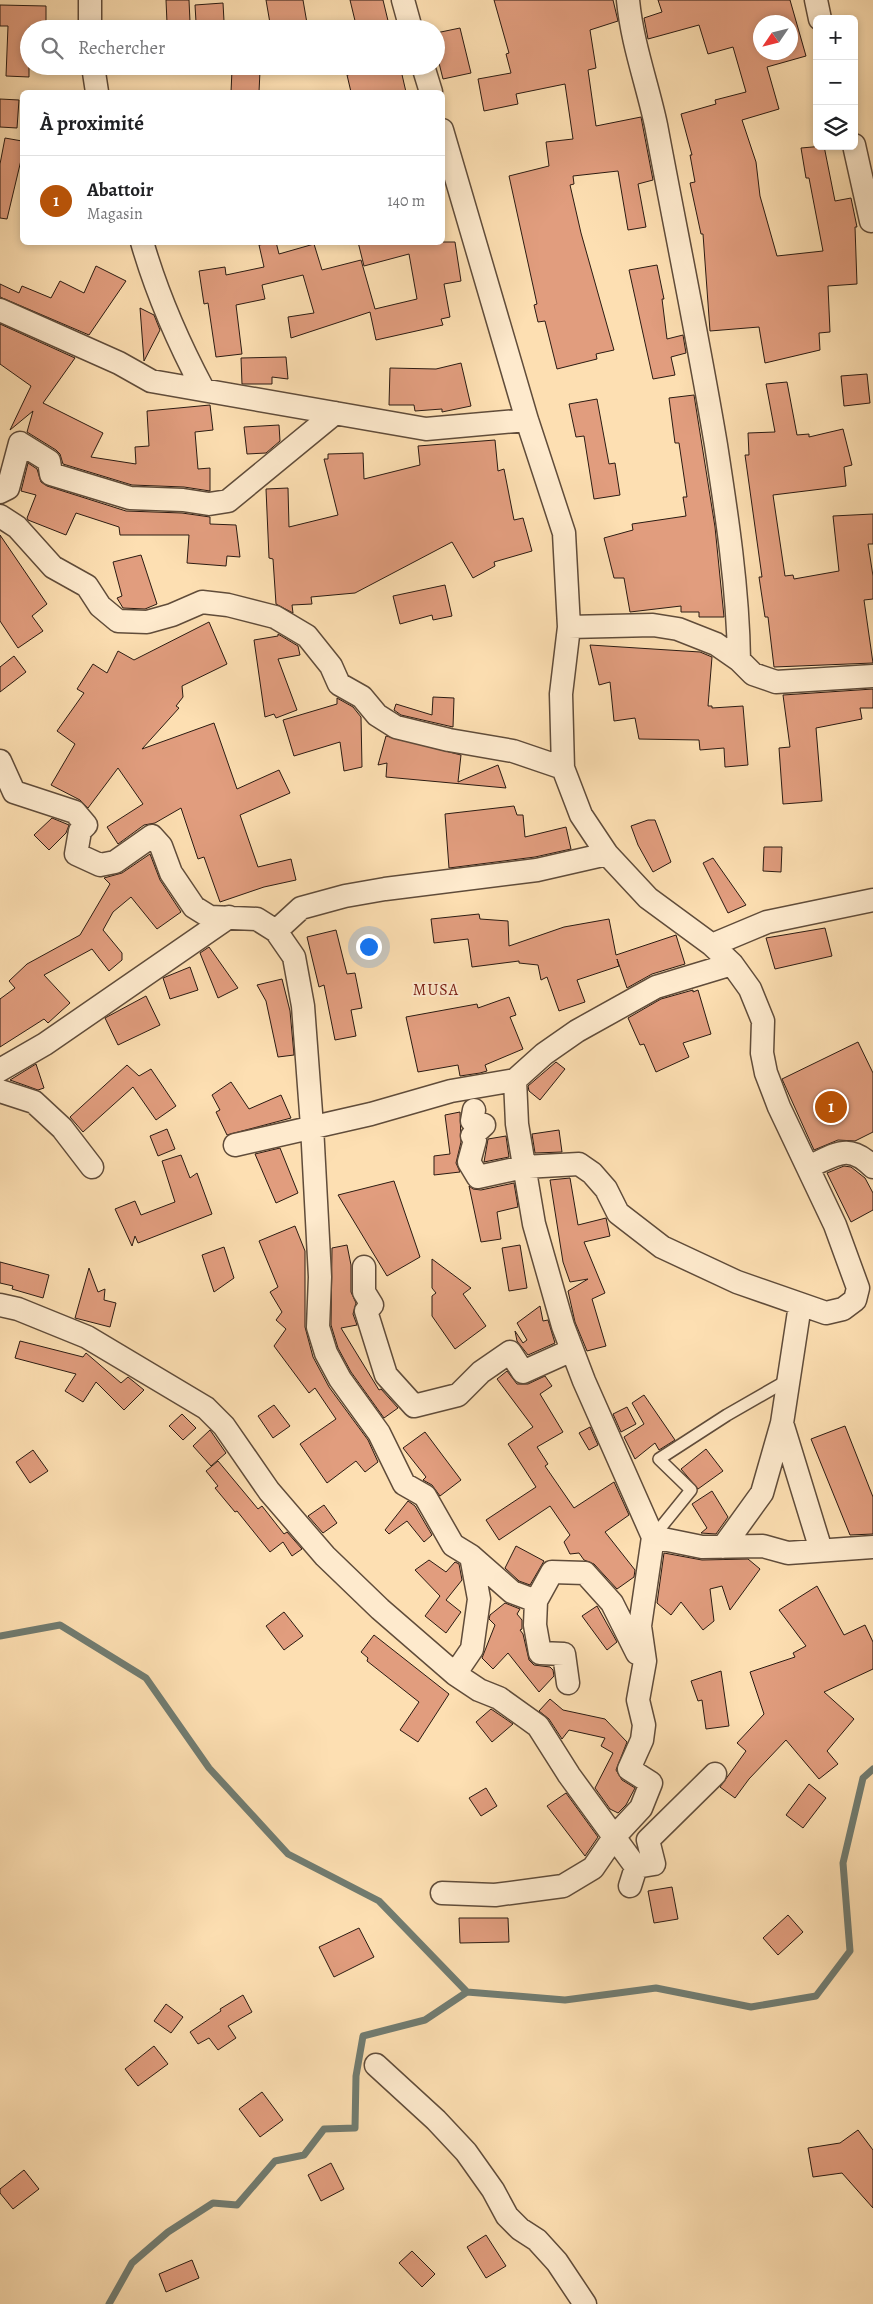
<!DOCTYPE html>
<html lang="fr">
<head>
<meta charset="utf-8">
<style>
  :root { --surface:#fff; --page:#f6f6f6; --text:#202124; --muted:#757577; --line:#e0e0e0; --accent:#b45309 }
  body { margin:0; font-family:Alegreya,serif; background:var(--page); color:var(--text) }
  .controls { position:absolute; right:15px; top:15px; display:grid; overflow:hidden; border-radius:8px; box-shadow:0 2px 8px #0003 }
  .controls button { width:45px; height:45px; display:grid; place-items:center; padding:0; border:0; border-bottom:1px solid var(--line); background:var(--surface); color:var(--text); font:25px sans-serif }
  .compass { position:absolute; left:753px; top:15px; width:45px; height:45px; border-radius:50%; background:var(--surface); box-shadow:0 2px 8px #0003; rotate:235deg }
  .you { position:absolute; left:368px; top:946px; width:18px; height:18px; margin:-12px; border:4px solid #fff; border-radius:50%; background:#1a73e8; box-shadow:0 0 0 8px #1a73e833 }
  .badge { display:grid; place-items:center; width:32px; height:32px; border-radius:50%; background:var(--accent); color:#fff; font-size:16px; font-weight:700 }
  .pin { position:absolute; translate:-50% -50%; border:2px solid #fff; box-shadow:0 1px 5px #0006 }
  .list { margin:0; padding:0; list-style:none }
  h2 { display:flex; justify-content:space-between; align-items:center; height:65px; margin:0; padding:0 20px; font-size:21px }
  h2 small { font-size:16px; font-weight:400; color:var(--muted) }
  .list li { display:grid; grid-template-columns:32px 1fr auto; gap:15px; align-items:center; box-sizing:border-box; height:90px; padding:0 20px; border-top:1px solid var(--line) }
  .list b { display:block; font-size:19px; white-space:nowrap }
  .list p { margin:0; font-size:16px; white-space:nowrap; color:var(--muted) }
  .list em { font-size:16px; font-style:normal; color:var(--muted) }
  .icon { flex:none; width:28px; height:28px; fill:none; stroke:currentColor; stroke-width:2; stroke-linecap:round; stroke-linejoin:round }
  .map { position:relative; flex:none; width:873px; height:2304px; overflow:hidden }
  .search { position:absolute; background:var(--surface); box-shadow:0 2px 8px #0003; left:20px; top:20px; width:425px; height:55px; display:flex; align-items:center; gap:12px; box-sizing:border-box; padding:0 18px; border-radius:28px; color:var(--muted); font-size:19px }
  .panel { position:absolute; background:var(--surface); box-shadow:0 2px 8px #0003; left:20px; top:90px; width:425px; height:155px; border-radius:8px }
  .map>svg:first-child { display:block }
</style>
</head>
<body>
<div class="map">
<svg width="873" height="2304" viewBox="0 0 873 2304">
  <rect width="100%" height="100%" fill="#fddfb2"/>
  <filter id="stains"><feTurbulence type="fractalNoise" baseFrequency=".004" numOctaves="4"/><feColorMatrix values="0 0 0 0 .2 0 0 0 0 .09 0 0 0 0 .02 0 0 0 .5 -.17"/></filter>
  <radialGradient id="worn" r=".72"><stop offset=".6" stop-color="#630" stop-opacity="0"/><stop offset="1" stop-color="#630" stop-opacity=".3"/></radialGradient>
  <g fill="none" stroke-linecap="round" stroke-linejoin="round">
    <!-- stream -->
    <path stroke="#717c71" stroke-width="7" d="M0,1636L60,1625L146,1678L209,1768L288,1854L379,1901L467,1992
      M109,2304L132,2263L168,2232L213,2203L237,2205L275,2161L304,2155L324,2129L355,2128L356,2076L363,2036L425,2020L467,1992L565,2000L656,1988L751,2007L816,1996L850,1951L843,1863L863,1778L873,1769"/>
  </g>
  <!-- building -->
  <path fill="#e19d7e" stroke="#2b1b12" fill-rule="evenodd" d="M166,0H189L190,22L167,23Z
    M266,0H303L308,29H271Z
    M350,0H383L390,29H357Z
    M494,0H613L618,21L590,30L596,68L588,70L596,126L641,117L653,180L638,184L646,227L628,230L618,171L573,176L574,184L570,185L581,233L614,350L596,354L597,359L557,369L545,321L538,322L534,305L537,304L509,176L549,166L546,142L573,139L565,84L516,94L518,104L484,111L478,79L511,73L506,54L509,53Z
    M658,0H790L806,56L767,67L779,109L742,120L756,162L760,196L777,256L823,251L809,178H806L801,148L824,146L835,201L851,198L857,227H855L857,284L828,286L830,332L819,333L820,350L765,363L759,327L710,331L703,234H701L690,183L695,182L690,155H692L681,114L716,104L715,100L746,92L733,47L708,54L699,25L648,39L644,18L662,12ZM760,22H790V52H760Z
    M223,3L224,21L196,22L195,5Z
    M0,5L46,6V27H29V77L6,76L8,26H0Z
    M460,28L471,73L443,79L436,51V33Z
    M376,66H400L406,92H351L347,75L377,69Z
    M232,70L260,71L259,92H231Z
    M0,99L19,100L17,128L0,127Z
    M5,138L22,141V156L7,219L0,218V164Z
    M276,242L279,254L314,244L322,270L361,260L375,309L417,299L409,254L364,266L358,242H455L461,281L444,284L450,317L441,319L443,325L376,340L370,312L291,338L288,317L314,313L303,275L262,285L265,299L236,305L242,354L216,357L208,303L204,304L199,271L225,267L226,275L264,267L259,245Z
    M657,265L664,299H662L667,339L683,335L686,353L671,357L675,375L653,379L629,270Z
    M96,266L126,281L89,335L0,297V284L19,293L22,286L51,298L60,281L84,293Z
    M140,308L154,315L160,330L144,361Z
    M0,324L75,358L43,403L103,433L91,457L136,464L135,447L149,446L147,411L210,405L213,430L195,432L198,469L210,468V491L184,487L132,485L63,464L60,454L56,450L27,432L33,411L10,430L31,386L0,364Z
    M286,357L288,379L272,377V384H242L241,358Z
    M461,363L471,406L442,412V409L415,411L414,405H389L390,368L436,369Z
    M867,374L870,403L844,406L841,376Z
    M787,382L797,435L809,434V437L843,429L852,465L844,467L846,486L773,495L785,576L793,575L794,579L839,571L833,516L873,514V544H868L873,576V599L864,600L873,663L774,667L768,617H765L759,577H762L745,455H749L748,433L775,432L766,384Z
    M694,395L715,527L724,617H699V612H681V606L630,612L624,578H614L604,538L633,530L632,524L686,516L683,497H687L679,443H675L669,398Z
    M597,399L609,464L615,463L620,495L594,499L584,436L576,437L569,404Z
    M279,425L280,441L266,453L247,454L244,427Z
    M495,440L498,471L504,469L514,520L523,518L532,551L494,562L495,566L473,578L452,542L355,593L311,597L312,604L292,605L293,613L276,604L273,559L269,558L266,489L288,488L289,527L338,515L324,459H328V454L363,453L364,479L420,465L418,446Z
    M28,463L37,469L41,482L47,486L126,511L182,513L210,517V524L236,525L240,557L227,556L226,566L187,563L189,535H120L119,527L76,513L66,535L28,520L27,518L36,495L21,491Z
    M0,535L47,604L32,616L43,631L18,648L0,621Z
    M141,555L157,604L145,609L123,608L117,598L122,596L113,562Z
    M445,585L452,616L433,620L432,615L400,624L393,596Z
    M209,622L227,664L182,686L183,697L176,706L179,708L142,749L214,723L237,789L279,770L290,793L240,815L258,867L291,859L296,880L264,887L220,902L204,857L198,859L181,808L155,823L144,825L118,844L107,827L143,804L118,768L88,808L80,800L51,785L75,744L57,731L84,693L77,689L93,664L107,673L118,651L134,660Z
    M278,634L298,646L300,655L278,659L297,710L276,718L274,714L265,717L254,640L278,636Z
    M590,645L700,652L712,657L708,706H712V708L743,706L748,765L725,767L724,748L700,750L699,740L639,739L635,718L614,721L610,682L599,685Z
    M14,656L26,672L0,692V667Z
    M873,689V708H860L862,719L816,728L822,801L783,804L779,748L790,747L783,695Z
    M433,697L454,698L453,727L401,715L394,710L396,704L432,715Z
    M337,698L353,707L361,717L362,767L344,771L340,742L294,756L283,720L337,704Z
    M386,736L461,755L458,782L498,765L506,788L386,777L387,763L378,765Z
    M514,806L517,815H523L525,837L566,827L571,849L535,857L449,868L445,814Z
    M52,818L69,825L66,833L49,850L34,835Z
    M648,820H655L671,862L653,872L638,845L631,826Z
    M764,847H782L781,872L763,871Z
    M150,854L160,880L181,912L157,929L131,897L113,912L103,930L122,953V960L109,971L92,949L44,975L70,1003L48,1023L44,1019L0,1047V999L15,988L9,981L27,964L80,935L110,884L104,878L122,873Z
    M713,858L746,905L728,913L703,863Z
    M479,914L480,919L508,921L509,946L564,927L609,919L616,955L676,935L685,964L652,974L627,988L617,959L619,966L577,980L585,1002L559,1011L547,977L541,980L538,965L519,963V961L472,967L468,939L434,943L431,919Z
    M825,928L832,956L775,969L766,938Z
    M336,930L347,974L355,973L362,1008L351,1010L356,1036L335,1040L324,985L319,987L307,937Z
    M209,947L238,988L218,998L200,953Z
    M190,967L198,990L170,999L163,978Z
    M282,979L290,1011L294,1055L278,1057L266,1001L257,985Z
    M693,990V992L698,990L711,1034L683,1043L689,1057L656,1072L644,1044L640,1045L628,1018L661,999Z
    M146,996L160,1025L118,1045L105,1018Z
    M509,997L516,1015L510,1017L523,1049L485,1065L487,1071L480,1073L460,1076L458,1065L418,1072L406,1017L477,1004L478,1008Z
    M858,1042L873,1073V1132L855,1141L838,1140L814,1150L782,1079Z
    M556,1062L565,1069L540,1100L529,1091L528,1086Z
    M36,1064L44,1088L38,1090L10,1080Z
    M127,1065L139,1076L151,1069L176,1106L156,1120L133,1087L83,1132L70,1117Z
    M231,1082L249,1109L281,1095L291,1118L227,1135L216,1112L220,1110L212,1095Z
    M460,1112L461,1142L456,1163L460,1172L434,1175V1156L450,1154L445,1115Z
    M167,1129L175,1149L158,1156L150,1136Z
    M559,1130L562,1152L535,1153L532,1134Z
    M506,1136L509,1157L484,1162L488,1139Z
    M280,1148L298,1193L276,1203L255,1154Z
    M181,1155L190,1178L197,1173L212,1214L138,1243L135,1236L132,1246L115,1209L135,1201L141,1215L175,1202L162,1161Z
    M844,1166L851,1167L865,1178L873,1193V1210L851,1222L827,1173Z
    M570,1178L578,1225L606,1218L610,1236L584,1242L605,1293L592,1299L606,1346L587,1351L575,1322L568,1291L588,1279L570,1282L563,1262L550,1180Z
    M394,1181L420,1257L387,1276L338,1195Z
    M514,1183L518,1207L497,1212L501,1239L481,1242L469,1186L473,1189L481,1190Z
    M295,1226L305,1251V1327L313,1357L329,1387L368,1440L378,1462L365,1472L356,1461L327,1483L300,1444L336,1419L315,1388L309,1393L274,1346L286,1329L276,1320L282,1312L270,1292L278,1287L259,1241Z
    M347,1245L351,1265V1292L356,1303L353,1314L357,1325L341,1328L379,1390L381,1389L398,1408L384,1418L351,1372L338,1348L331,1325L332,1248Z
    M520,1245L527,1288L509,1291L502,1248Z
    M224,1247L234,1278L214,1292L202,1255Z
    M432,1259L471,1288L463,1294L486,1326L455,1349L432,1316V1296L436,1293L432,1288Z
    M0,1262L49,1275L43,1298L12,1289L13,1286L0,1283Z
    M89,1268L98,1292L105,1289L104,1300L116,1303L110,1327L75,1318Z
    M540,1306L543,1321L548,1320L555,1343L528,1355L517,1341L515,1331L523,1343L527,1340L517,1323Z
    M20,1341L83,1357L86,1353L121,1383L128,1377L144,1390L124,1410L96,1382L83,1402L65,1391L76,1374L15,1358Z
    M507,1371L517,1384H528L545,1376L552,1386L540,1394L563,1432L537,1447L548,1464L545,1466L574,1508L614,1482L629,1515L605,1532L635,1570L634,1577L617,1589L594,1564L584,1560L579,1553L570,1554L564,1542L570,1535L550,1506L499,1540L486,1520L536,1487L508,1444L533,1427L497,1379Z
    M644,1395L675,1440L659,1450L655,1443L635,1459L624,1437L644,1424L632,1403Z
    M274,1405L290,1426L273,1438L258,1416Z
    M627,1407L636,1424L621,1432L613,1414Z
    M182,1414L196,1428L183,1440L169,1426Z
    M845,1426L873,1497V1534L850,1535L811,1439Z
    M590,1427L598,1445L589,1450L579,1433Z
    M210,1430L226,1453L211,1466L193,1446Z
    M425,1432L461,1480L440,1496L432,1485L423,1480L426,1477L403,1448Z
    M706,1449L723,1471L698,1489L681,1469Z
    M33,1450L48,1471L30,1483L16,1462Z
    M218,1461L258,1509L262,1506L284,1534L287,1532L302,1549L292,1556L283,1542L270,1552L237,1511L235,1512L215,1488L218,1486L206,1471Z
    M712,1491L728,1517L716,1534L701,1533L707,1528L692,1504Z
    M408,1501L415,1506L432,1535L424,1542L407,1521L389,1534L385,1530Z
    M324,1505L337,1523L323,1533L308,1516Z
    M516,1546L544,1561L530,1585L519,1581L505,1568Z
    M664,1553L702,1560L748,1559L760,1569L730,1610L722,1586L710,1589L714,1621L703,1630L681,1602L671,1615L657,1603Z
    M429,1560L446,1572L455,1562L459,1564L462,1580L446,1600L461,1612L446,1633L425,1616L440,1596L415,1570Z
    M817,1586L844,1635L865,1625L873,1642V1669L824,1692L854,1719L827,1751L838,1764L819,1779L786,1740L749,1779L735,1798L720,1787L746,1751L737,1743L764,1714L750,1672L795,1657L793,1653L806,1646L779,1610Z
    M505,1603L520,1609L517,1614L522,1620V1629L520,1630L523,1634L529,1660L534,1665L550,1667L553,1670L554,1676L539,1692L508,1653L493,1669L482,1658L495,1625L489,1619L490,1615Z
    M597,1606L617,1642L607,1650L582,1616Z
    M284,1612L303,1636L284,1650L266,1626Z
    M374,1635L449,1694L418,1742L400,1730L419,1702L367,1661L368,1658L361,1652Z
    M721,1671L729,1726L706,1729L702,1700L698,1701L691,1681Z
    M550,1699L563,1710L605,1719L627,1742L616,1770L622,1780L635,1788L626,1805L618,1813L610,1809L595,1788L613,1753L601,1746L605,1738L569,1730L562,1739L549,1719L539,1711Z
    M491,1709L513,1724L492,1742L476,1722Z
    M809,1784L826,1798L803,1828L786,1815Z
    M486,1788L497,1806L481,1816L469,1798Z
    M566,1793L598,1837L585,1856L547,1806Z
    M672,1887L678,1919L654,1923L648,1891Z
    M788,1915L803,1932L778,1955L763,1938Z
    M459,1918H508L509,1942L460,1943Z
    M359,1928L374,1957L334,1977L319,1947Z
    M243,1995L252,2012L228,2026L236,2038L218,2050L209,2038L198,2044L190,2032L221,2011L220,2009Z
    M166,2004L183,2017L171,2033L154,2021Z
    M154,2046L168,2064L138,2086L125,2069Z
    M262,2092L283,2120L260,2137L239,2109Z
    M858,2130L873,2150V2208L842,2173L813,2177L808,2148L840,2143Z
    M331,2163L344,2189L321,2201L308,2175Z
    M24,2170L39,2189L13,2209L0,2193V2189Z
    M486,2235L506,2266L486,2278L467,2247Z
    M412,2251L435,2274L422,2287L399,2263Z
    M192,2260L199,2278L166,2292L159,2274Z"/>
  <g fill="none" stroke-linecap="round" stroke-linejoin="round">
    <defs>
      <path id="lane" d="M653,1537L691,1490L659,1459L727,1415L788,1380"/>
      <path id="street" d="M90,0V29
        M403,0L411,29
        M628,0C632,43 647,83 656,125C676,232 698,338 716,445C727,516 738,588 739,660
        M816,0L820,19
        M93,66L97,92
        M423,66L431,92
        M442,130L527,420L564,533L569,627L561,694L563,768L581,815L607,854L648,898L712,945L732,964L750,989L763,1021L762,1053L766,1073L779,1107L835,1225L858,1288L855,1300L843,1309L826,1313L737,1282L662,1247L618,1213L606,1189L592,1173L579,1164L524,1167L478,1177L469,1162L475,1140L472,1136L484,1125L472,1121L474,1110
        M854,145L871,221
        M142,242C157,294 178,342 203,389
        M0,310L119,363L151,381L426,429L527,420
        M0,492L8,488L20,443L49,461L51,474L130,498L183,500L209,504L228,501L335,413
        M0,516L17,527L53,567L87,586L100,606L118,621L147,622L172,615L202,602L228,605L275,617L307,636L331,666L339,684L362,697L377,715L396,727L449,740L513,751L563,768
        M569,627L653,625L678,629L716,644L739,660L753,674L776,682L873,676
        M0,761L14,792L75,812L86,825L80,831L76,854L100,865L115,862L152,836L161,846L171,873L194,907L210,917L257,919L276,931L294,957L303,1006L312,1126L320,1277L318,1327L326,1353L340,1379L379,1433L404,1484L425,1496L453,1545L471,1556L479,1599L472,1649L455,1674
        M276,931L301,908L345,896L385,889L537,870L607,854
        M712,945L767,922L873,900
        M0,1070L45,1044L229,917
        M0,1091L34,1102L62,1128L92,1167
        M235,1145L371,1114L451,1091L515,1080
        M808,1167C836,1155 848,1142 873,1167
        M364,1267V1292L372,1305L366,1311L386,1375L414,1406L458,1395L481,1372L510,1352L523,1372L572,1350
        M0,1305L18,1309L87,1337L206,1408L224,1426L269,1491L325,1556L380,1609L455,1674L479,1690L499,1698L538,1726L569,1775L636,1867L630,1886
        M800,1305L782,1423L821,1550
        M653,1537L702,1547L763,1546L788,1553L873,1547
        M723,1547L762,1493L782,1423
        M471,1556L512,1592L536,1601L552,1572L585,1573L612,1603L637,1653
        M536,1601L535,1625L540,1653L564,1654L568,1683
        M636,1867L654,1864L648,1840L715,1774
        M442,1893L495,1895L563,1886L593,1868L615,1836L641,1808L651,1783L629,1769L642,1740L644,1725L638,1700L645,1661L640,1626L653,1537L584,1381L563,1326L534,1224L517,1124L515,1080L544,1054L577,1031L656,987L732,964
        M376,2065L436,2120L466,2152L493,2190L507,2216L520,2229L537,2240L557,2262L585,2304"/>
    </defs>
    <!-- lane casing -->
    <use href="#lane" stroke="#604c3a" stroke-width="14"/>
    <!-- street casing -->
    <use href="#street" stroke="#604c3a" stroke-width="25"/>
    <!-- lane -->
    <use href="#lane" stroke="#feeacd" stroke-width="11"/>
    <!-- street -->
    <use href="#street" stroke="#feeacd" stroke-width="22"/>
  </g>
  <g text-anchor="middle" stroke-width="4" stroke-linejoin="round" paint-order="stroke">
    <!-- neighbourhood labels -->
    <g font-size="16" letter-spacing="1" fill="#7a1f14" stroke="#feeacd">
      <text x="436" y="995">MUSA</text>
    </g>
  </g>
  <rect width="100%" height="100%" filter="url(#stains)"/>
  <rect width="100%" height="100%" fill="url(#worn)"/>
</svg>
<div class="controls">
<button>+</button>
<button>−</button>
<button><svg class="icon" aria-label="layers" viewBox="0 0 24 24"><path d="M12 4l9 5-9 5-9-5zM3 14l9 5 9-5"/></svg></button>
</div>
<svg class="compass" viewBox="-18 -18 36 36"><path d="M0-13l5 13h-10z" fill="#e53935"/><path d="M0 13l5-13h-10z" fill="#757577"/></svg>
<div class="you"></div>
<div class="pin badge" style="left:831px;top:1107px">1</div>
<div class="search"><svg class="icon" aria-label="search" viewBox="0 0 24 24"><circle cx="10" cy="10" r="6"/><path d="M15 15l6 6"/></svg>Rechercher</div>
<section class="panel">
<h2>À proximité<small></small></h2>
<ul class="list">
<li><span class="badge">1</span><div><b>Abattoir</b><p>Magasin</p></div><em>140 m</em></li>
</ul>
</section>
</div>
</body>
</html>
